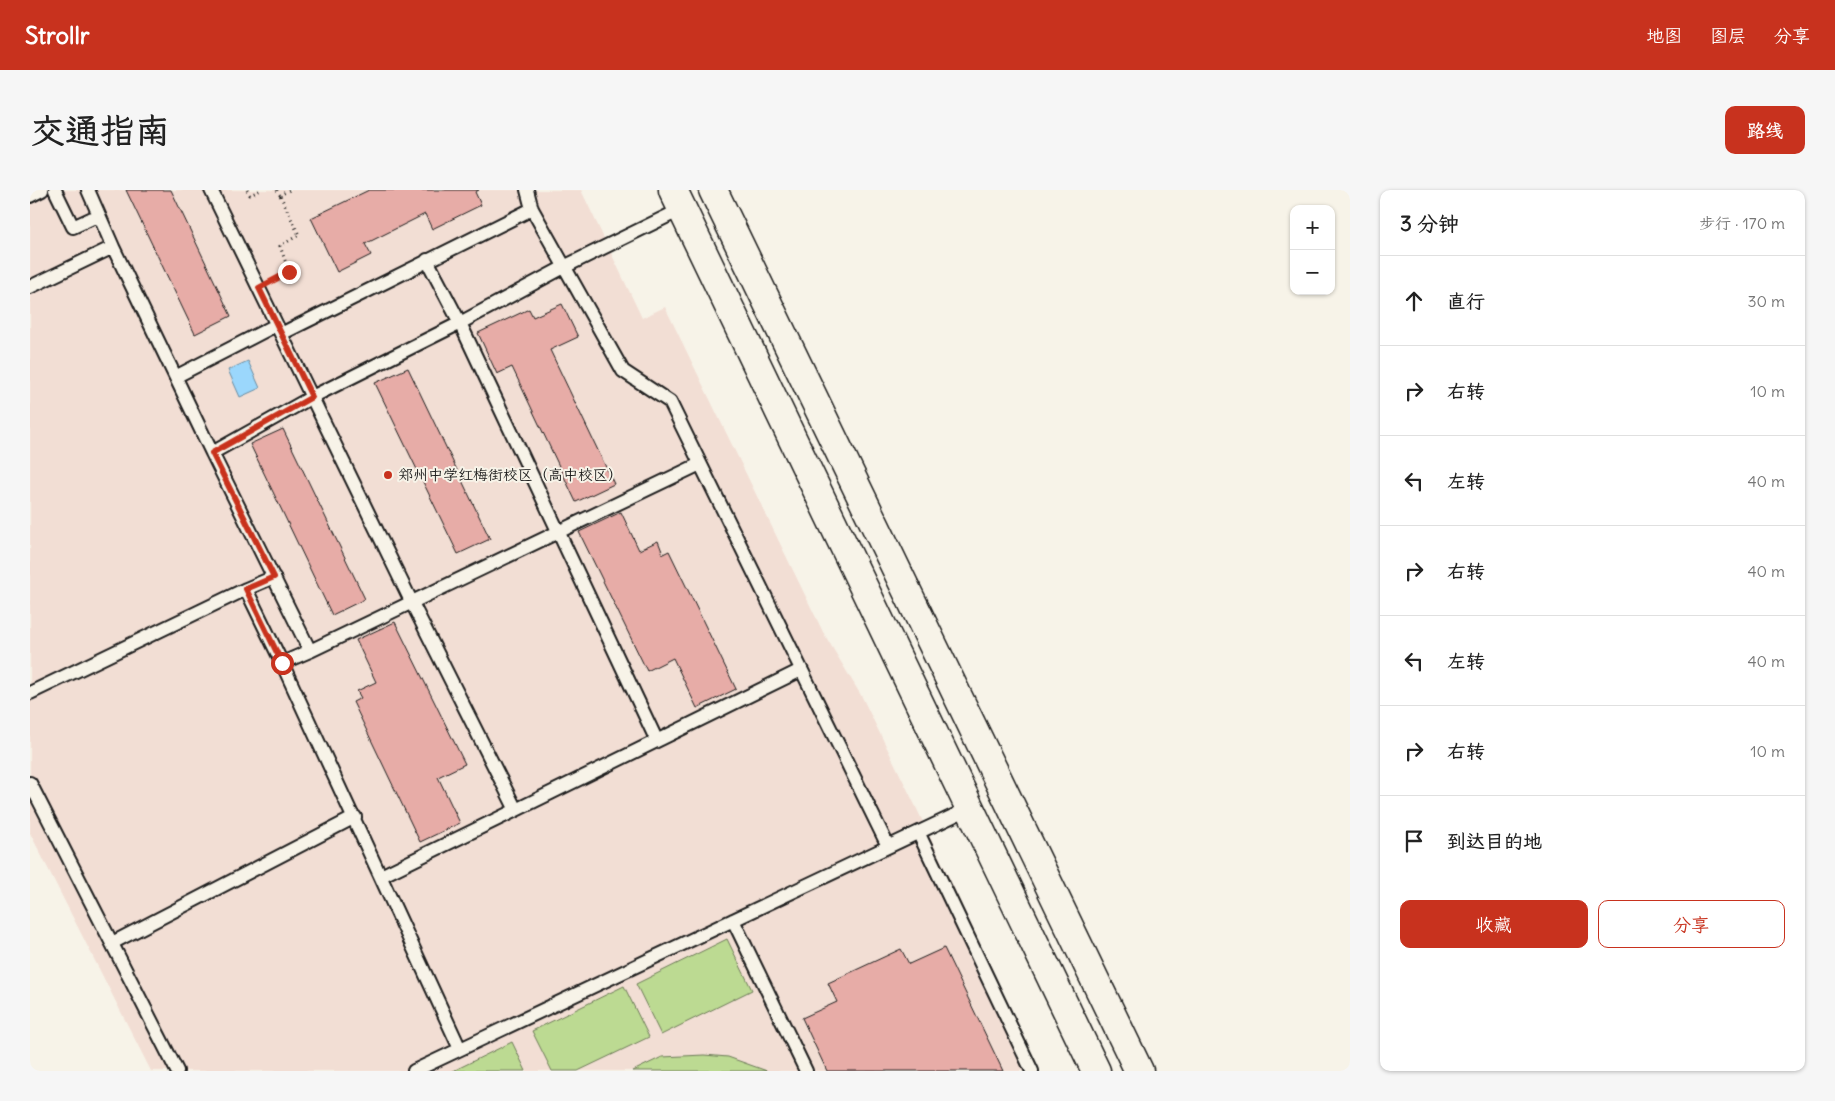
<!DOCTYPE html>
<html lang="zh">
<head>
<meta charset="utf-8">
<style>
  :root { --surface:#fff; --page:#f6f6f6; --text:#222; --muted:#767676; --line:#e0e0e0; --accent:#c8321e }
  body { margin:0; font-family:Delius,"LXGW WenKai TC",sans-serif; background:var(--page); color:var(--text) }
  .controls { position:absolute; right:15px; top:15px; display:grid; overflow:hidden; border-radius:10px; box-shadow:0 1px 4px #0004 }
  .controls button { width:45px; height:45px; display:grid; place-items:center; padding:0; border:0; border-bottom:1px solid var(--line); background:var(--surface); color:var(--text); font:25px sans-serif }
  .stop { position:absolute; width:15px; height:15px; margin:-11px; border:4px solid #c8321e; border-radius:50%; background:#fff }
  .stop.end { background:#c8321e; border-color:#fff; box-shadow:0 1px 5px #0008 }
  .list { margin:0; padding:0; list-style:none }
  h2 { display:flex; justify-content:space-between; align-items:center; height:65px; margin:0; padding:0 20px; font-size:21px }
  h2 small { font-size:16px; font-weight:400; color:var(--muted) }
  .list li { display:grid; grid-template-columns:32px 1fr auto; gap:15px; align-items:center; box-sizing:border-box; height:90px; padding:0 20px; border-top:1px solid var(--line) }
  .list b { display:block; font-size:19px; white-space:nowrap }
  .list em { font-size:16px; font-style:normal; color:var(--muted) }
  .actions { display:flex; gap:10px; padding:15px 20px }
  .actions a { flex:1; padding:11px 0; border:1px solid var(--accent); border-radius:10px; text-align:center; font-size:18px; color:var(--accent) }
  .actions .main { background:var(--accent); color:#fff }
  .icon { flex:none; width:28px; height:28px; fill:none; stroke:currentColor; stroke-width:2; stroke-linecap:round; stroke-linejoin:round }
  .map { position:relative; flex:none; width:1320px; height:881px; overflow:hidden; border-radius:10px }
  header { display:flex; align-items:center; gap:30px; box-sizing:border-box; height:70px; padding:0 25px; background:var(--accent); color:#fff }
  header strong { font-size:24px }
  nav { display:flex; gap:28px; margin-inline-start:auto; font-size:18px }
  .intro { display:flex; align-items:center; justify-content:space-between; box-sizing:border-box; height:120px; padding:0 30px }
  h1 { margin:0; font-size:35px }
  .button { padding:12px 22px; border-radius:10px; background:var(--accent); color:#fff; font-size:18px; font-weight:700 }
  main { display:flex; gap:30px; padding:0 30px }
  aside { flex:1; background:var(--surface); border-radius:10px; box-shadow:0 1px 4px #0004 }
  .map>svg:first-child { display:block }
</style>
</head>
<body>
<header>
<strong>Strollr</strong>
<nav><a>地图</a><a>图层</a><a>分享</a></nav>
</header>
<div class="intro"><h1>交通指南</h1><a class="button">路线</a></div>
<main>
<div class="map">
<svg width="1320" height="881" viewBox="0 0 1320 881">
  <rect width="100%" height="100%" fill="#f7f3e8"/>
  <filter id="ink" filterUnits="userSpaceOnUse"><feTurbulence type="fractalNoise" baseFrequency=".02" numOctaves="2"/><feDisplacementMap in="SourceGraphic" scale="10" xChannelSelector="R" yChannelSelector="G"/><feConvolveMatrix kernelMatrix="1 2 1 2 8 2 1 2 1" color-interpolation-filters="sRGB"/></filter>
  <g filter="url(#ink)">
    <!-- built -->
    <path fill="#f2ded4" d="M0,0H551L612,128L635,117L793,442L832,507L885,615L1010,881H121L0,643Z"/>
    <!-- green -->
    <path fill="#bcda92" stroke="#6c7b57" d="M697,749L722,800L631,845L606,794Z
      M594,796L619,847L548,881H522L502,841Z
      M482,852L496,881H423Z
      M674,865L698,867L737,881H603L632,867Z"/>
    <!-- water -->
    <path fill="#9bd7fc" stroke="#688ca2" d="M218,171L230,198L210,207L198,180Z"/>
    <!-- building -->
    <path fill="#e7aca7" stroke="#1c1c1c" d="M96,0H141L201,126L165,144Z
      M339,0H449L445,2L451,15L402,39L395,24L335,54L341,65L307,82L281,28Z
      M532,114L548,147L520,160L584,294L546,312L482,177L467,184L448,143L499,119L503,127Z
      M378,178L460,349L428,364L345,193Z
      M253,239L335,409L302,425L220,254Z
      M591,322L609,360L628,351L633,364L639,361L706,499L667,518L643,468L617,481L549,342Z
      M365,432L435,574L408,587L430,633L390,652L323,512L331,508L327,501L346,492L326,450Z
      M914,758L973,881H797L772,828L807,812L798,793L871,759L879,774Z"/>
    <g fill="none" stroke-linecap="round" stroke-linejoin="round">
      <defs>
        <path id="service" d="M25,0L43,37L69,25
          M58,0L83,57
          M181,0L382,413L486,620L771,480
          M497,0L502,19L593,181L640,212L858,656
          M0,6L12,0
          M397,70L430,133L536,76L652,19
          M0,97L83,57L182,263
          M251,144L502,19
          M147,186L246,135
          M216,399L244,387
          M280,461L252,473L430,859
          M0,503L216,399L252,473
          M626,549L430,133L282,207L182,263L280,461C410,400 540,337 670,274
          M0,593L147,881
          M889,644L1002,881
          M351,686L486,620
          M703,730L776,881
          M82,753L325,627
          M384,881L940,618"/>
        <path id="tertiary" d="M643,0L1066,881
          M683,0L1109,881"/>
      </defs>
      <!-- service casing -->
      <use href="#service" stroke="#1c1c1c" stroke-width="16"/>
      <!-- tertiary casing -->
      <use href="#tertiary" stroke="#1c1c1c" stroke-width="31"/>
      <!-- path -->
      <path stroke="#1c1c1c" stroke-width="3" stroke-dasharray="1 4" stroke-linecap="butt" d="M217,0L220,5L231,0
        M247,0L250,5L260,0
        M243,91L259,82L250,56L269,45L250,5"/>
      <!-- service -->
      <use href="#service" stroke="#f7f3e8" stroke-width="12"/>
      <!-- tertiary -->
      <use href="#tertiary" stroke="#f7f3e8" stroke-width="28"/>
    </g>
  </g>
  <g fill="none" stroke-linecap="round" stroke-linejoin="round" filter="url(#ink)">
    <!-- route -->
    <path stroke="#c8321e" stroke-width="6" d="M252,473L216,399L244,387L182,263L282,207L229,98L259,82"/>
  </g>
  <!-- markers -->
  <circle fill="#c8321e" stroke="#f7f3e8" stroke-width="2" cx="358" cy="285" r="5"/>
  <g text-anchor="middle" stroke-width="4" stroke-linejoin="round" paint-order="stroke">
    <!-- poi labels -->
    <g font-size="15" fill="#1c1c1c" stroke="#f7f3e8" text-anchor="start">
      <text x="368" y="290">郑州中学红梅街校区（高中校区）</text>
    </g>
  </g>
</svg>
<div class="controls">
<button>+</button>
<button>−</button>
</div>
<div class="stop" style="left:252px;top:473px"></div>
<div class="stop end" style="left:259px;top:82px"></div>
</div>
<aside>
<h2>3 分钟<small>步行 · 170 m</small></h2>
<ul class="list">
<li><svg class="icon" aria-label="ahead" viewBox="0 0 24 24"><path d="M12 20V5M6 11l6-6 6 6"/></svg><div><b>直行</b></div><em>30 m</em></li>
<li><svg class="icon" aria-label="right" viewBox="0 0 24 24"><path d="M7 20v-9h11M14 6l5 5-5 5"/></svg><div><b>右转</b></div><em>10 m</em></li>
<li><svg class="icon" aria-label="left" viewBox="0 0 24 24"><path d="M17 20v-9H6M10 6l-5 5 5 5"/></svg><div><b>左转</b></div><em>40 m</em></li>
<li><svg class="icon" aria-label="right" viewBox="0 0 24 24"><path d="M7 20v-9h11M14 6l5 5-5 5"/></svg><div><b>右转</b></div><em>40 m</em></li>
<li><svg class="icon" aria-label="left" viewBox="0 0 24 24"><path d="M17 20v-9H6M10 6l-5 5 5 5"/></svg><div><b>左转</b></div><em>40 m</em></li>
<li><svg class="icon" aria-label="right" viewBox="0 0 24 24"><path d="M7 20v-9h11M14 6l5 5-5 5"/></svg><div><b>右转</b></div><em>10 m</em></li>
<li><svg class="icon" aria-label="arrive" viewBox="0 0 24 24"><path d="M6 21V4h12l-3 4 3 4H6"/></svg><div><b>到达目的地</b></div></li>
</ul>
<div class="actions"><a class="main">收藏</a><a>分享</a></div>
</aside>
</main>
</body>
</html>
